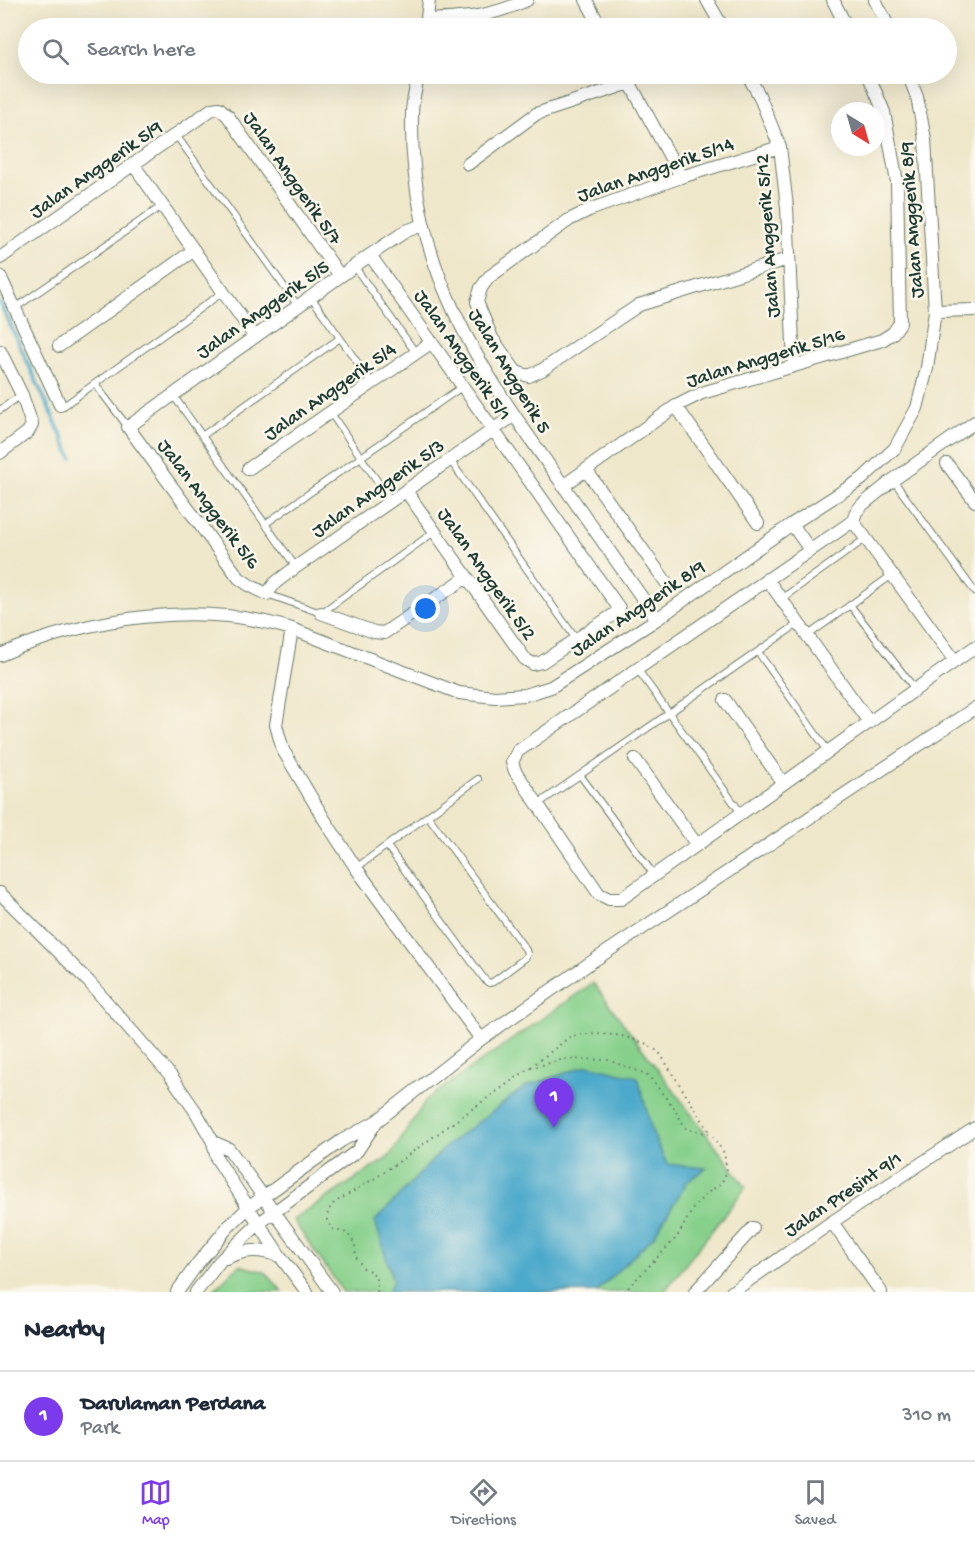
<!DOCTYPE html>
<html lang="en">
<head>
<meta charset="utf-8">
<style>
  :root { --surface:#fff; --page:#f6f6f7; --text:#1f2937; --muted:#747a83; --line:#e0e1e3; --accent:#7c3aed }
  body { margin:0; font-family:"Gochi Hand",sans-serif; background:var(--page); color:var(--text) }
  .compass { position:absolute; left:831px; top:102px; width:54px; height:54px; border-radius:50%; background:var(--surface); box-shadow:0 6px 24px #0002; rotate:143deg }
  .you { position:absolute; left:426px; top:609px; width:21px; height:21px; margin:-15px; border:4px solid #fff; border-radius:50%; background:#1a73e8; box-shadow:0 0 0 9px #1a73e833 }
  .badge { display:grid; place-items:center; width:39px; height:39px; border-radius:50%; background:var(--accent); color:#fff; font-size:20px; font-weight:700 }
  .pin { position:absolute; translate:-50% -50px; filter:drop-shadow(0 2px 3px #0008) }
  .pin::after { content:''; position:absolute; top:32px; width:21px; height:18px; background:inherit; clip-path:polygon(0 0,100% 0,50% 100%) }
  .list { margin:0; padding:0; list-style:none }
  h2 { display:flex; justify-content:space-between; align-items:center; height:78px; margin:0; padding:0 24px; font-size:26px }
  h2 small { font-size:20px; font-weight:400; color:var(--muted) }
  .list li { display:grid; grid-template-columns:39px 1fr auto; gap:18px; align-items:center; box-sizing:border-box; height:90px; padding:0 24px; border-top:2px solid var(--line) }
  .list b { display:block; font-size:22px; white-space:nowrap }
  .list p { margin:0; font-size:20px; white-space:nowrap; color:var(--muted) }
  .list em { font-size:20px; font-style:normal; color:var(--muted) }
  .icon { flex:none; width:33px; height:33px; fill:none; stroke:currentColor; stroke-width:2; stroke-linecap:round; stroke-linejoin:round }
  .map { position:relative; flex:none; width:975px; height:1292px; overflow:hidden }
  .search { position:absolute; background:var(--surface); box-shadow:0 6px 24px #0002; left:18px; right:18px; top:18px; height:66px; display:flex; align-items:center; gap:15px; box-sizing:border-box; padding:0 21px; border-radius:33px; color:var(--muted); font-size:22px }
  .sheet { height:168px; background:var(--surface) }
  nav { display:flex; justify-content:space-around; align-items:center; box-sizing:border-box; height:84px; border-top:2px solid var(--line); background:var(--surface); font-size:16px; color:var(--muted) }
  nav a { display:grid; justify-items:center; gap:3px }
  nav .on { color:var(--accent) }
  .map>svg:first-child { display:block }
</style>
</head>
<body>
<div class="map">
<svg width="975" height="1292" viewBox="0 0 975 1292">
  <rect width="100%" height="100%" fill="#fbf7ec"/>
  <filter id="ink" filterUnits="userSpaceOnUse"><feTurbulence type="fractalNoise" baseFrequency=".0167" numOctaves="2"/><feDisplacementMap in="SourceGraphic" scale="12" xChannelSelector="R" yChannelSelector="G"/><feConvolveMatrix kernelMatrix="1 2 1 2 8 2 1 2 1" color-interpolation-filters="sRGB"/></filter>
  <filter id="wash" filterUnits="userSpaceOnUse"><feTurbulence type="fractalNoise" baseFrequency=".008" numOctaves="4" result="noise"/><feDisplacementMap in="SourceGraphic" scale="24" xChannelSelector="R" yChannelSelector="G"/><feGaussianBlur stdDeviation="1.35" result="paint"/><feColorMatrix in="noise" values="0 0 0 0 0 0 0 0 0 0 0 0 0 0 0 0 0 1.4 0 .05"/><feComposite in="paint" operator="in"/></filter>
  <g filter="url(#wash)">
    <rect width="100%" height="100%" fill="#efe7ca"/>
    <!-- green -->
    <path fill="#87d08c" stroke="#538660" stroke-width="1.5" d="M593,983L746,1187L664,1292H343L293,1220L389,1157L427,1099Z
      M239,1265L265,1272L283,1292H212Z"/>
    <!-- water -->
    <path fill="#4ca9cb" stroke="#367380" stroke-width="1.5" d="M588,1065L638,1077L653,1134L667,1164L706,1168L687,1182L654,1236L596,1292H388L393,1281L375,1221L446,1146L525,1087Z"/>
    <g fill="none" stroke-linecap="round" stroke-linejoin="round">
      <!-- stream -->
      <path stroke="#4ca9cb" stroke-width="4" d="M0,303L72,458"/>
    </g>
  </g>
  <g filter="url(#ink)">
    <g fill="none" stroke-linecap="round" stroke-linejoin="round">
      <defs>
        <path id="lane" d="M176,135L298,306
          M354,266L416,353
          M311,297L372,383
          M15,308L162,206
          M95,384L128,427
          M173,395L296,567
          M60,405H65L223,292
          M0,410L21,395
          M330,412L391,501
          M202,436L340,338
          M450,460L576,639
          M893,480L975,592
          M265,524L463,386
          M267,594L321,613L434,532
          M781,599L865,539
          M850,605L915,689
          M807,636L892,575
          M758,652L828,751
          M638,670L741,813
          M538,804L580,775
          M387,846L485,980L489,983L493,982L525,958L527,954L526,950L428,816
          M356,868L478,779
          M654,875L580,775L799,623"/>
        <path id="street" d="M586,0L601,28
          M707,0L723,28
          M833,0L847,28
          M875,0L889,28
          M428,20C468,18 490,17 527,0
          M426,28L429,0
          M419,74C416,87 412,101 412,114C409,267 478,366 563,485C594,529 625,574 657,619
          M625,74L681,177
          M747,74L759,95L780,147L787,207L794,366
          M780,147L681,177L589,210L569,220L489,277L481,288L477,302L492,338L516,372L529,376L542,370L639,305L788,259
          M133,164L255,337
          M468,164L536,114L630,83
          M423,225L406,231L370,255L128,427L239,578L249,585L267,594L275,583L296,567L513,416
          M370,255L619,608L616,613L542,662L533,664L525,659L406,491
          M0,258L212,109L219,108L228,116L340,276
          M0,276L60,405
          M935,311L975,310
          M59,346L194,250
          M0,351L22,395L32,425L28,432L0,453
          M676,406L758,523
          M975,422L893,480L862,505L856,512L853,521L518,751L512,762L515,771L599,894L609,899H621L975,647
          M947,464L975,501
          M248,469L432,342
          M586,470L668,585
          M563,486L676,406L702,393L882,340L893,333L900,323L897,182L884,112L868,74
          M853,521L955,661
          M792,524L810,550
          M767,579L869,722
          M321,613L374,632L384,633L467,577
          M292,629L276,725L283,750L324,819L356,868L481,1039
          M0,655C89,617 199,600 292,629L459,693L495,697L525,695L551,687L657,619L792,524L862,479L895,448L917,408L927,368L935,311L925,139L917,97L908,74
          M725,700L783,783
          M635,759L697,845
          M0,893L89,982L171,1076L196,1112L213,1142L217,1159L280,1256L307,1292
          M213,1142L229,1149L332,1292
          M832,1222L881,1292
          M226,1258C246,1249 259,1249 280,1256
          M177,1292L198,1263L228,1227L248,1208L341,1141L377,1121L481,1039L590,963L975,708
          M196,1292L220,1261L258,1224L357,1151L375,1124
          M695,1292L753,1228
          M732,1292L832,1222L975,1128"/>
      </defs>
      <!-- lane casing -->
      <use href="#lane" stroke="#687868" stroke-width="8"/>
      <!-- street casing -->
      <use href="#street" stroke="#687868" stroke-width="14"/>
      <!-- path -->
      <path stroke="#687868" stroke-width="2" stroke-dasharray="1.5 4.5" stroke-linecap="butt" d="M531,1067L571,1036L595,1033L622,1036L645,1043L659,1052L711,1134
        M377,1292C377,1280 377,1272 364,1269L356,1257L355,1244L347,1233L332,1229L327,1220L328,1211L334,1203L380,1175L528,1069L564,1059L608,1060L648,1075L674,1108L686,1129L711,1134L724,1153L727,1171L721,1184L710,1191L695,1205L677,1237L624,1292"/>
      <!-- lane -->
      <use href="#lane" stroke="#fff" stroke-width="6"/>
      <!-- street -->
      <use href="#street" stroke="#fff" stroke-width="12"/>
    </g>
  </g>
  <g text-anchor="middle" stroke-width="5" stroke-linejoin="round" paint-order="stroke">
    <!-- street labels -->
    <g font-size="20" fill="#1f3d34" stroke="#fbf7ec">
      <text transform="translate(95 168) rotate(-35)" y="7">Jalan Anggerik 5/9</text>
      <text transform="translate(655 168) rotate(-19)" y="7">Jalan Anggerik 5/14</text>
      <text transform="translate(294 177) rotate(55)" y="7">Jalan Anggerik 5/7</text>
      <text transform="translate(910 220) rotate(-94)" y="7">Jalan Anggerik 8/9</text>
      <text transform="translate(766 236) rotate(-94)" y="7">Jalan Anggerik 5/12</text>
      <text transform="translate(262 308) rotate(-35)" y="7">Jalan Anggerik 5/5</text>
      <text transform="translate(464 354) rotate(55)" y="7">Jalan Anggerik 5/1</text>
      <text transform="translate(765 356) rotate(-17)" y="7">Jalan Anggerik 5/16</text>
      <text transform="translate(511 370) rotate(59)" y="7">Jalan Anggerik 5</text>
      <text transform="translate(329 390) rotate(-35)" y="7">Jalan Anggerik 5/4</text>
      <text transform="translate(377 487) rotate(-35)" y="7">Jalan Anggerik 5/3</text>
      <text transform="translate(210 503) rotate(53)" y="7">Jalan Anggerik 5/6</text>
      <text transform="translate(488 573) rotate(55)" y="7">Jalan Anggerik 5/2</text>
      <text transform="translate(637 607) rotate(-34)" y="7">Jalan Anggerik 8/9</text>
      <text transform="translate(842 1193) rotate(-34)" y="7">Jalan Presint 9/1</text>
    </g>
  </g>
</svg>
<svg class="compass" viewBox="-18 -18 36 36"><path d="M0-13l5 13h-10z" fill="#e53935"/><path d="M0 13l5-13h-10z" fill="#747a83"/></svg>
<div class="you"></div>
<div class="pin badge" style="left:554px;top:1128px">1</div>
<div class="search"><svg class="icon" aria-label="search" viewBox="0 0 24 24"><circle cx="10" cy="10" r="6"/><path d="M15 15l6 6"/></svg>Search here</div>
</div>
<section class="sheet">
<h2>Nearby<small></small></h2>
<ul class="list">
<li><span class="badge">1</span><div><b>Darulaman Perdana</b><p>Park</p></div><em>310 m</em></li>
</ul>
</section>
<nav>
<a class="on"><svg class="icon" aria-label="map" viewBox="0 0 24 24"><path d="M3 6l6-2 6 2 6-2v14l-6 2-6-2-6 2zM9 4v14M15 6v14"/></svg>Map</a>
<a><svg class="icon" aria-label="directions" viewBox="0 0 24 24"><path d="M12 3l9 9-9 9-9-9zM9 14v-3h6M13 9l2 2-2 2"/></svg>Directions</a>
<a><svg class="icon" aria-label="saved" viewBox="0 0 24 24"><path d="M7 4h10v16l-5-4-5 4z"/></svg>Saved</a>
</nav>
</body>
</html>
